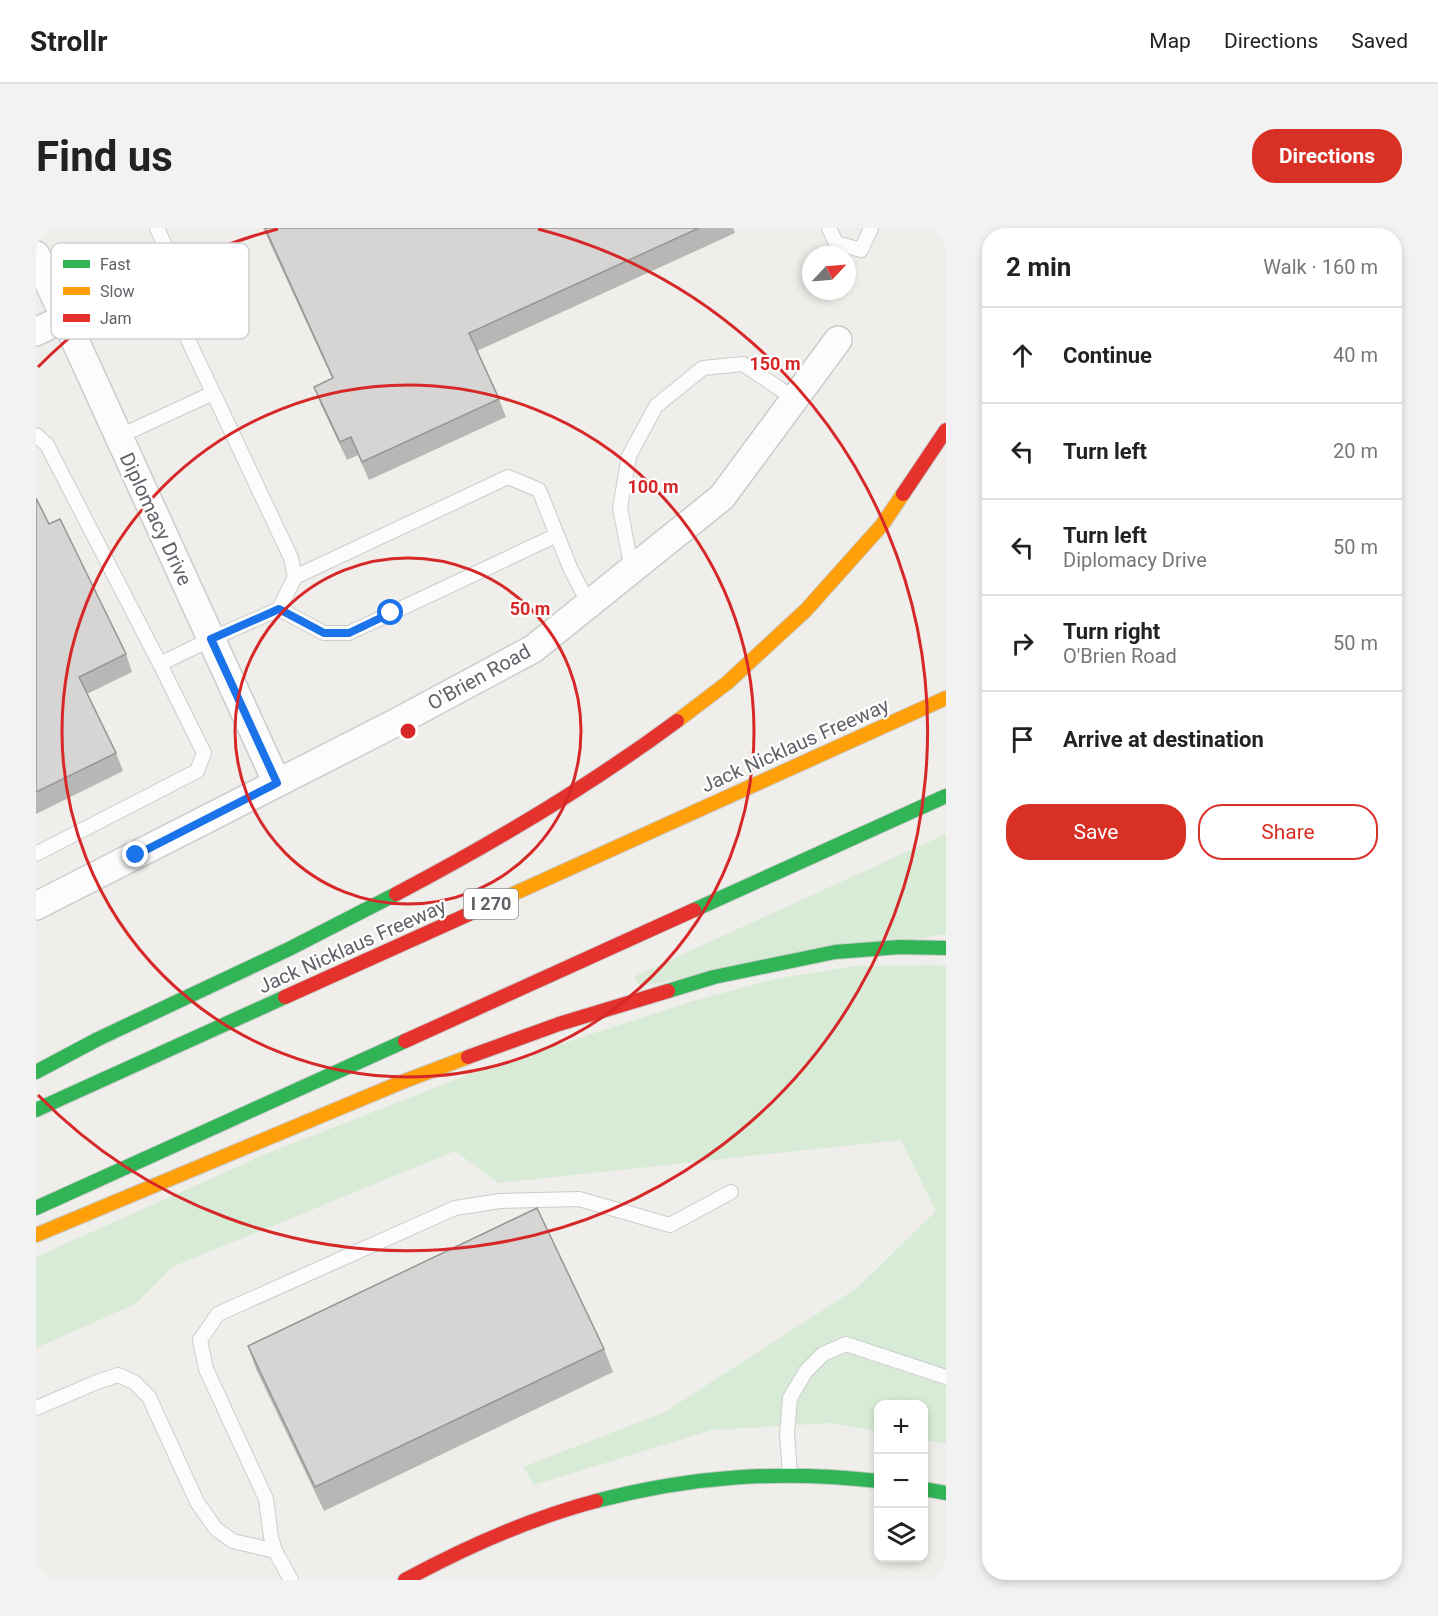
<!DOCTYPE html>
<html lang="en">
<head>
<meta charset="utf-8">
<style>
  :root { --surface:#fff; --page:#f2f2f2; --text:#222; --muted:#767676; --line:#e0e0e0; --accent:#d93025 }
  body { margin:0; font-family:Roboto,sans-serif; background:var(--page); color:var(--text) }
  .controls { position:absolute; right:18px; bottom:18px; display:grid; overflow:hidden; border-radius:12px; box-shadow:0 3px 9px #0003 }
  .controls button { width:54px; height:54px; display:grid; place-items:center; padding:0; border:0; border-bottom:2px solid var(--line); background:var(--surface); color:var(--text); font:30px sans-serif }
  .compass { position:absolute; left:766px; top:18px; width:54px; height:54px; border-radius:50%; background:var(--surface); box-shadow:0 3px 9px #0003; rotate:64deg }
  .stop { position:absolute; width:18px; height:18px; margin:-14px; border:4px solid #1a73e8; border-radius:50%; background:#fff }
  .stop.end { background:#1a73e8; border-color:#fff; box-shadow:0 2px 6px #0008 }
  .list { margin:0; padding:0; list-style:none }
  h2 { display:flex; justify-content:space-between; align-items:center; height:78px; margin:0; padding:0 24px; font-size:26px }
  h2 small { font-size:20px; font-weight:400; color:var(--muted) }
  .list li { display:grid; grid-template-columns:39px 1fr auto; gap:18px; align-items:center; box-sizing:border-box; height:96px; padding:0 24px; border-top:2px solid var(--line) }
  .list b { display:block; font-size:22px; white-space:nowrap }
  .list p { margin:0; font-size:20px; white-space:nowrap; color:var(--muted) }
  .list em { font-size:20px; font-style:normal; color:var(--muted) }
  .actions { display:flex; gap:12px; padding:18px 24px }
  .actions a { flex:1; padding:14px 0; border:2px solid var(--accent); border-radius:24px; text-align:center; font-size:21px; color:var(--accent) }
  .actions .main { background:var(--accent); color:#fff }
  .icon { flex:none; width:33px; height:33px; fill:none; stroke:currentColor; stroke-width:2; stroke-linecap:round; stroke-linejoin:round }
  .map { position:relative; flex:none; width:910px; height:1352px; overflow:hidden; border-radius:24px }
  header { display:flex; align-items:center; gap:36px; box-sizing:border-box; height:84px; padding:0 30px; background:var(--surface); border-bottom:2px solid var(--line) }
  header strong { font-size:28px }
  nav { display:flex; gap:33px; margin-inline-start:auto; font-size:21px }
  .intro { display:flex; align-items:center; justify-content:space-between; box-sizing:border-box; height:144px; padding:0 36px }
  h1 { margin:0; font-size:42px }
  .button { padding:15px 27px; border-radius:24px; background:var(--accent); color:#fff; font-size:21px; font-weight:700 }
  main { display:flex; gap:36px; padding:0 36px }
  aside { flex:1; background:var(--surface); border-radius:24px; box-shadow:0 3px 9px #0003 }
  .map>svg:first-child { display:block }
</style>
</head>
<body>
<header>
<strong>Strollr</strong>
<nav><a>Map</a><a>Directions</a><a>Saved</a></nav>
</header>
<div class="intro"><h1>Find us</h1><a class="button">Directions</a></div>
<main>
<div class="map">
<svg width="910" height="1352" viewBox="0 0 910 1352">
  <rect width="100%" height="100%" fill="#efeeea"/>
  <!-- green -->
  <path fill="#d8ebd6" d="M910,606V706L603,758L599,748Z
    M903,737L910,738V1216L888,1212V1176H842V1204L796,1195L676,1202L498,1257L487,1239L629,1184L821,1060L900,983L865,912L462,955L419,923L136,1039L99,1076L0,1120V1029L230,926L439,844L654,774L738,751L818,738Z"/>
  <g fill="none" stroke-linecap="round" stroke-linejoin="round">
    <defs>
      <path id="lane" d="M793,0L800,15L825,22L835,0
        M0,207L11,217L124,436L175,411L243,381L259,349L255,330L139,84L136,33L121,0
        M82,209L177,165
        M596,342L584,280L593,228L620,178L667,140L707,136L759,171
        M259,349L472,249L503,262L535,342L553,376
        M243,381L288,405H313L521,307
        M0,626L161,543L168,525L124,436
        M0,1180L61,1154L82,1147L98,1154L113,1169L161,1274L180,1301L197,1313L239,1323
        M754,1247L751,1205L754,1170L770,1143L787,1126L810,1116L910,1149
        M255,1352L239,1323L235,1309L230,1271L170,1141L164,1112L182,1086L419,980L464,973L543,971L634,997L695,964"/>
      <path id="street" d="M0,27L241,555
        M0,104L28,90
        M0,678L361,494L497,421L686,269L802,112"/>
      <path id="fast" d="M658,682L910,568
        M632,763L678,749L799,724L864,719L910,720
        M0,844L62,811L253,721L360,666
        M0,882L249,769
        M0,980L369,813
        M888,1261L910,1265
        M560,1273C656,1248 743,1242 842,1253"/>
      <path id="slow" d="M641,493L691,455L770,382L846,297L867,266
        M433,686L910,470
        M0,1007L366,854L432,829"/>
      <path id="jam" d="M867,266L910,202
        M360,666C457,615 552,559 641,493
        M249,769L433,686
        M369,813L658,682
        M432,829L523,796L632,763
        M369,1352C430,1319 492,1291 560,1273"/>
    </defs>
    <!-- lane casing -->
    <use href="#lane" stroke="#cbcccc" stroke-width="16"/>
    <!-- street casing -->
    <use href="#street" stroke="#cbcccc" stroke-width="30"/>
    <!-- fast casing -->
    <use href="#fast" stroke="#cacacb" stroke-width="16"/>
    <!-- slow casing -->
    <use href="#slow" stroke="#cacacb" stroke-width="16"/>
    <!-- jam casing -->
    <use href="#jam" stroke="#cacacb" stroke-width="16"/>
    <!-- lane -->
    <use href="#lane" stroke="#fdfcfc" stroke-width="14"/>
    <!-- street -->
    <use href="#street" stroke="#fdfcfc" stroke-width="27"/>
    <!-- fast -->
    <use href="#fast" stroke="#30b455" stroke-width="14"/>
    <!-- slow -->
    <use href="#slow" stroke="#ff9f0a" stroke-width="14"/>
    <!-- jam -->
    <use href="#jam" stroke="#e5322d" stroke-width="14"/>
  </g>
  <!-- wall -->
  <path fill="#b8b7b5" d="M227,0H697L699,5L441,123L463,171L470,189L333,252L322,227L311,232L285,177L278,159L296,150Z
    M0,270L13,296L90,426L96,444L51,466L80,525L87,543L0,586Z
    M212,1118L568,1121L577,1144L288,1283L220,1141Z"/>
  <!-- building -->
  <path fill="#d6d5d3" stroke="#969594" stroke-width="1.5" d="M229,0H663L433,105L463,171L326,234L315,209L304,214L278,159L297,150Z
    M0,270L13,296L24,291L90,426L43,449L80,525L0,564Z
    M501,980L568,1121L279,1259L212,1118Z"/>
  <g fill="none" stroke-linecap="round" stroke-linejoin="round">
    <!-- route -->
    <path stroke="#1a73e8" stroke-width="8" d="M100,627L241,555L175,411L243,381L288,405H313L355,385"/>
  </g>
  <!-- distance rings -->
  <g fill="none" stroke="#d62828" stroke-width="3">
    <circle cx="372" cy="503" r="173"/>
    <circle cx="372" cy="503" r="346"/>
    <path d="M2 139A519 519 0 0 1 242 1M502 1A519 519 0 1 1 2 867"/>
  </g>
  <g text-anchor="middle" stroke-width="4.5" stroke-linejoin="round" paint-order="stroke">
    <!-- shield labels -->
    <rect fill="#fff" stroke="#8f9295" stroke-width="1.5" x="428" y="661" width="54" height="30" rx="4.5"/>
    <g font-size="18" font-weight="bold" fill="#5f6368">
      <text x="455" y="682">I 270</text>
    </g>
    <!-- street labels -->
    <g font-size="20" fill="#5f6368" stroke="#fff">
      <text transform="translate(120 291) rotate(65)" y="7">Diplomacy Drive</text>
      <text transform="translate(443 449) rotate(-29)" y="7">O'Brien Road</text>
      <text transform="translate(759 517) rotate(-24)" y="7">Jack Nicklaus Freeway</text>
      <text transform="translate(316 718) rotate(-24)" y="7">Jack Nicklaus Freeway</text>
    </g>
  </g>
  <!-- legend -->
  <rect x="15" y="15" width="198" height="96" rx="9" fill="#fff" stroke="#cfd0d2" stroke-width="1.5"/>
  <rect x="27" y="32" width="27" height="8" fill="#30b455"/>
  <rect x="27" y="59" width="27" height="8" fill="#ff9f0a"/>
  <rect x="27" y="86" width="27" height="8" fill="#e5322d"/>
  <g font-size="16" fill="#5f6368">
    <text x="64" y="42">Fast</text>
    <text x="64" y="69">Slow</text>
    <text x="64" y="96">Jam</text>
  </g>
  <circle cx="372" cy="503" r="9" fill="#d62828" stroke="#fff" stroke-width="3"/>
  <g font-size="18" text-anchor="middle" font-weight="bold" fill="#d62828" stroke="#fff" stroke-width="4.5" stroke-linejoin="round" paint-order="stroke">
    <text x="739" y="142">150 m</text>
    <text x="617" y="265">100 m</text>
    <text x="494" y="387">50 m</text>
  </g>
</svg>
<div class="controls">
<button>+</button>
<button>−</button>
<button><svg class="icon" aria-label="layers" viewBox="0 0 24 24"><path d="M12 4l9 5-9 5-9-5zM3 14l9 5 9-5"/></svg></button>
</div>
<svg class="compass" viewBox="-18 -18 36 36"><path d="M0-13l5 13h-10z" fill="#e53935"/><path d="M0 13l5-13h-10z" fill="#767676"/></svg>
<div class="stop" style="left:355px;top:385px"></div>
<div class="stop end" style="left:100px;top:627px"></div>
</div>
<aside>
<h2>2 min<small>Walk · 160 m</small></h2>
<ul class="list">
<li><svg class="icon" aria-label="ahead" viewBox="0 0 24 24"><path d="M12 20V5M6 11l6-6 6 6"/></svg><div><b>Continue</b></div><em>40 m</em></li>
<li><svg class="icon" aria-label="left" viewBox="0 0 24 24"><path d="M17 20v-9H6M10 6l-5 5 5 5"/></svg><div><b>Turn left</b></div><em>20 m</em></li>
<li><svg class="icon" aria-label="left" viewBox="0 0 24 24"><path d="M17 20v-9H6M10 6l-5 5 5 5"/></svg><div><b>Turn left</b><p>Diplomacy Drive</p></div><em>50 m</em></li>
<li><svg class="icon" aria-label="right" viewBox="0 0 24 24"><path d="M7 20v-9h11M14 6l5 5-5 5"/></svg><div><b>Turn right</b><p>O'Brien Road</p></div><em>50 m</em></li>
<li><svg class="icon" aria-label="arrive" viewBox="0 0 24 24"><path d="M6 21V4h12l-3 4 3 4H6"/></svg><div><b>Arrive at destination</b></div></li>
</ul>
<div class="actions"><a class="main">Save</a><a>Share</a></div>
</aside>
</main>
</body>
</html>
